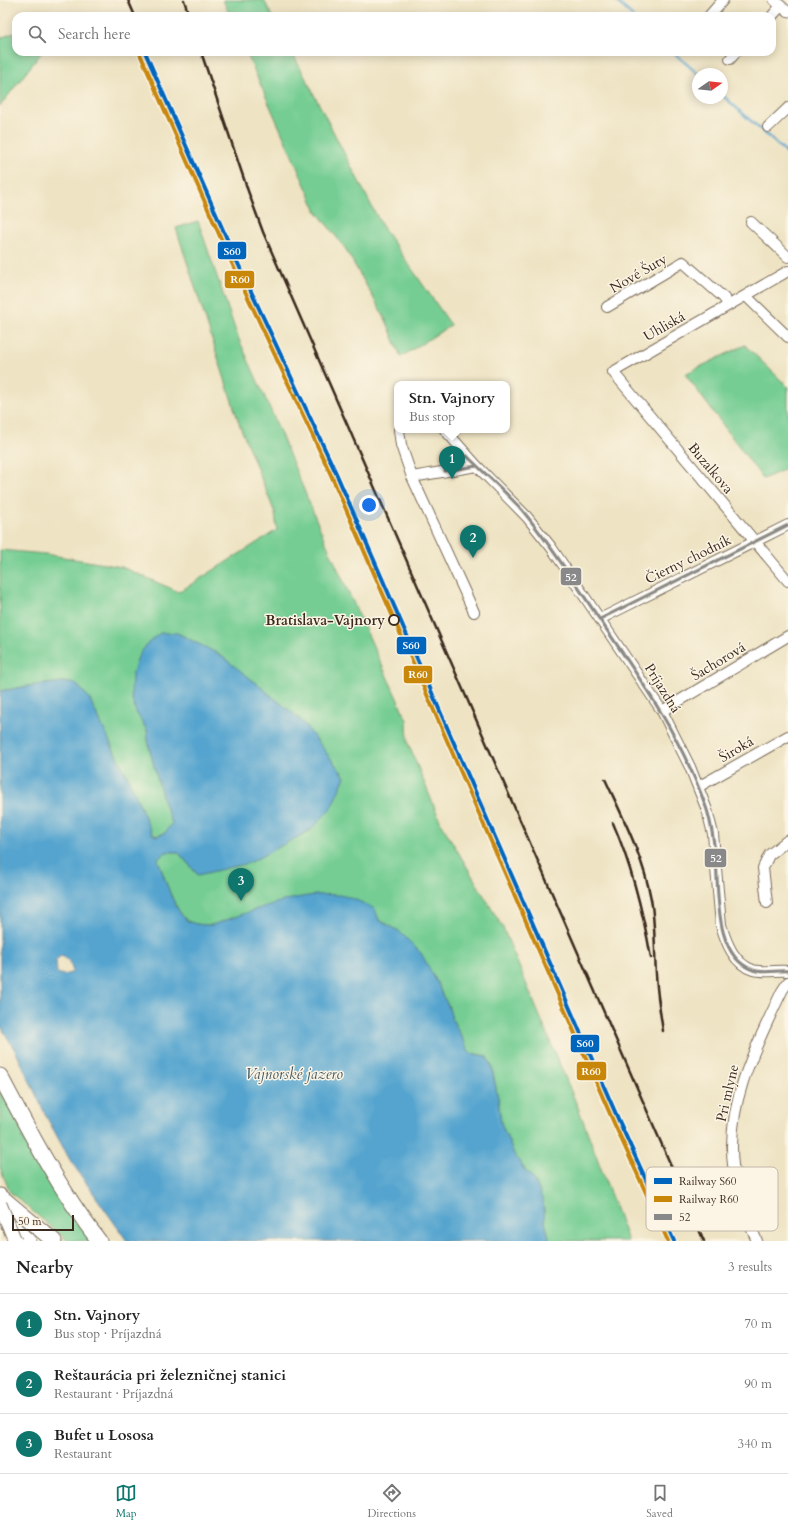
<!DOCTYPE html>
<html lang="en">
<head>
<meta charset="utf-8">
<style>
  :root { --surface:#fff; --page:#f2f2f2; --text:#222; --muted:#767676; --line:#e0e0e0; --accent:#0f766e }
  body { margin:0; font-family:Cardo,serif; background:var(--page); color:var(--text) }
  .compass { position:absolute; left:692px; top:68px; width:36px; height:36px; border-radius:50%; background:var(--surface); box-shadow:0 2px 10px #0003; rotate:76deg }
  .scale { position:absolute; left:12px; bottom:10px; width:62px; box-sizing:border-box; padding-left:4px; border:2px solid #3b2a1e; border-top:0; font-size:11px; line-height:14px; white-space:nowrap; color:#3b2a1e; -webkit-text-stroke:3px #fcf5e5; paint-order:stroke }
  .you { position:absolute; left:369px; top:505px; width:14px; height:14px; margin:-10px; border:3px solid #fff; border-radius:50%; background:#1a73e8; box-shadow:0 0 0 6px #1a73e833 }
  .badge { display:grid; place-items:center; width:26px; height:26px; border-radius:50%; background:var(--accent); color:#fff; font-size:13px; font-weight:700 }
  .pin { position:absolute; translate:-50% -33px; filter:drop-shadow(0 1px 2px #0008) }
  .pin::after { content:''; position:absolute; top:21px; width:14px; height:12px; background:inherit; clip-path:polygon(0 0,100% 0,50% 100%) }
  .popup { position:absolute; left:394px; top:381px; width:116px; height:52px; box-sizing:border-box; display:grid; place-content:center; border-radius:8px; background:var(--surface); filter:drop-shadow(0 1px 3px #0005); font-size:13px; white-space:nowrap; color:var(--muted) }
  .popup b { font-size:15px; color:var(--text) }
  .popup::after { content:''; position:absolute; left:50%; top:100%; margin-left:-8px; border:8px solid transparent; border-top-color:var(--surface) }
  .list { margin:0; padding:0; list-style:none }
  h2 { display:flex; justify-content:space-between; align-items:center; height:52px; margin:0; padding:0 16px; font-size:17px }
  h2 small { font-size:13px; font-weight:400; color:var(--muted) }
  .list li { display:grid; grid-template-columns:26px 1fr auto; gap:12px; align-items:center; box-sizing:border-box; height:60px; padding:0 16px; border-top:1px solid var(--line) }
  .list b { display:block; font-size:15px; white-space:nowrap }
  .list p { margin:0; font-size:13px; white-space:nowrap; color:var(--muted) }
  .list em { font-size:13px; font-style:normal; color:var(--muted) }
  .icon { flex:none; width:22px; height:22px; fill:none; stroke:currentColor; stroke-width:2; stroke-linecap:round; stroke-linejoin:round }
  .map { position:relative; flex:none; width:788px; height:1241px; overflow:hidden }
  .search { position:absolute; background:var(--surface); box-shadow:0 2px 10px #0003; left:12px; right:12px; top:12px; height:44px; display:flex; align-items:center; gap:10px; box-sizing:border-box; padding:0 14px; border-radius:12px; color:var(--muted); font-size:15px }
  .sheet { height:232px; background:var(--surface) }
  nav { display:flex; justify-content:space-around; align-items:center; box-sizing:border-box; height:56px; border-top:1px solid var(--line); background:var(--surface); font-size:11px; color:var(--muted) }
  nav a { display:grid; justify-items:center; gap:2px }
  nav .on { color:var(--accent) }
  .map>svg:first-child { display:block }
</style>
</head>
<body>
<div class="map">
<svg width="788" height="1241" viewBox="0 0 788 1241">
  <rect width="100%" height="100%" fill="#fcf5e5"/>
  <filter id="ink" filterUnits="userSpaceOnUse"><feTurbulence type="fractalNoise" baseFrequency=".025" numOctaves="2"/><feDisplacementMap in="SourceGraphic" scale="8" xChannelSelector="R" yChannelSelector="G"/><feConvolveMatrix kernelMatrix="1 2 1 2 8 2 1 2 1" color-interpolation-filters="sRGB"/></filter>
  <filter id="wash" filterUnits="userSpaceOnUse"><feTurbulence type="fractalNoise" baseFrequency=".012" numOctaves="4" result="noise"/><feDisplacementMap in="SourceGraphic" scale="16" xChannelSelector="R" yChannelSelector="G"/><feGaussianBlur stdDeviation="0.9" result="paint"/><feColorMatrix in="noise" values="0 0 0 0 0 0 0 0 0 0 0 0 0 0 0 0 0 1.4 0 .05"/><feComposite in="paint" operator="in"/></filter>
  <g filter="url(#wash)">
    <rect width="100%" height="100%" fill="#eee3c3"/>
    <!-- green -->
    <path fill="#74cd93" stroke="#587c58" d="M223,0H264L272,16H230Z
      M16,32V52H42L0,106V38Z
      M246,52H292L382,226L451,325L401,357L386,320L345,248L317,212Z
      M198,221L237,335L272,413L326,543L407,720L408,743L441,823L503,928L581,1115L628,1241H550L545,1222L543,1201L532,1177L525,1170L514,1154L501,1123L498,1098L491,1064L486,1056L470,1053L452,1019L448,1005L442,995L438,984L399,931L379,920L277,904L212,925C204,925 197,925 190,922C176,917 163,874 158,859L166,851L178,852L198,875L292,839L311,830L345,777L301,720L246,675L193,641L177,633L136,712L147,730L149,747L164,803L172,823L165,833L157,836L152,834L127,775L116,755L89,698L76,684L63,682L29,686L0,691V550L45,554L122,567L179,592L277,530L275,513L240,426L176,228Z
      M745,345L788,387V468L763,479L685,374Z
      M0,1087L93,1241H68L10,1192L0,1168Z"/>
    <!-- water -->
    <path fill="#55a4cf" stroke="#486776" fill-rule="evenodd" d="M160,633H177L219,654L246,675L301,720L345,777L331,808L311,830L249,863L198,875L178,852H166L158,859C163,874 176,917 190,922C197,925 205,925 212,925C251,912 296,891 338,895C351,896 364,904 375,909L379,920L399,931L421,953L438,984L442,995L448,1005L452,1019L470,1053L486,1056L491,1064L498,1098L501,1123L514,1154L525,1170L532,1177L538,1188L543,1201L545,1222L550,1241H127L70,1160L47,1118L16,1052L0,1025V691L29,686L63,682L76,684L89,698L116,755L127,775L152,834L157,836L165,833L172,823L164,803L149,747L147,730L136,712L131,696L132,675L138,657L147,644ZM62,955L70,962L73,972L64,975L57,973L56,960Z"/>
    <g fill="none" stroke-linecap="round" stroke-linejoin="round">
      <!-- stream -->
      <path stroke="#55a4cf" stroke-width="2.5" d="M615,0L633,16
        M673,52L698,74
        M722,95L788,154"/>
    </g>
  </g>
  <g filter="url(#ink)">
    <g fill="none" stroke-linecap="round" stroke-linejoin="round">
      <defs>
        <path id="minor" d="M774,0L788,12
          M709,16L723,0
          M772,16L781,6
          M730,59L736,52
          M768,127L788,108
          M751,222L788,257
          M788,271L613,372L788,581
          M746,296L788,337
          M607,307L683,262L724,298L728,305
          M399,430L401,445L412,477L474,612
          M445,430L477,466L527,517L551,547L662,711L690,767L707,810L713,834L721,925C726,942 734,964 753,970C764,973 777,970 788,971
          M412,477L477,466
          M600,619L788,525
          M662,711L788,636
          M698,787L788,736
          M767,903L763,868L769,855L788,840
          M757,1241C746,1217 736,1191 733,1165C726,1102 756,1046 782,991L788,982"/>
        <path id="highway" d="M0,1076C30,1133 60,1190 99,1241
          M0,1196L54,1241
          M4,1220L28,1241"/>
      </defs>
      <!-- minor casing -->
      <use href="#minor" stroke="#7a6b58" stroke-width="12"/>
      <!-- highway casing -->
      <use href="#highway" stroke="#7a6b58" stroke-width="17"/>
      <!-- minor -->
      <use href="#minor" stroke="#fff" stroke-width="10"/>
      <!-- highway -->
      <use href="#highway" stroke="#fff" stroke-width="15"/>
      <!-- rail -->
      <path stroke="#3b2a1e" stroke-width="2.5" d="M128,0L135,16
        M184,0L189,16
        M147,52L160,85
        M201,52L248,191L263,232L704,1241
        M605,779C623,818 643,856 651,899C657,933 653,968 659,1003
        M613,823C632,867 643,912 651,958
        M658,998L663,1031"/>
      <defs>
        <path id="major-bridge" d="M0,1204L15,1241"/>
      </defs>
      <!-- major-bridge casing -->
      <use href="#major-bridge" stroke="#7a6b58" stroke-width="15" stroke-linecap="butt"/>
      <!-- major-bridge -->
      <use href="#major-bridge" stroke="#fff" stroke-width="13"/>
      <defs>
        <path id="bus-1" d="M467,456C485,474 505,491 522,510C551,545 575,583 600,620C642,681 681,737 706,807C712,824 714,843 716,860C719,894 714,956 753,970C763,974 777,970 788,971
          M445,471L477,466
          M600,619L788,525"/>
      </defs>
      <!-- bus-1 casing -->
      <use href="#bus-1" stroke="#fcf5e5" stroke-width="6"/>
      <!-- bus-1 -->
      <use href="#bus-1" stroke="#898989" stroke-width="3"/>
      <defs>
        <path id="rail-1" d="M145,52L234,255L336,473L619,1121L674,1241"/>
        <path id="rail-2" d="M140,54L229,257L331,475L614,1123L668,1241"/>
      </defs>
      <!-- rail-1 casing -->
      <use href="#rail-1" stroke="#fcf5e5" stroke-width="7"/>
      <!-- rail-2 casing -->
      <use href="#rail-2" stroke="#fcf5e5" stroke-width="7"/>
      <!-- rail-1 -->
      <use href="#rail-1" stroke="#0065bd" stroke-width="4"/>
      <!-- rail-2 -->
      <use href="#rail-2" stroke="#c88708" stroke-width="4"/>
    </g>
  </g>
  <!-- markers -->
  <circle fill="#fcf5e5" stroke="#3b2a1e" stroke-width="2" cx="394" cy="620" r="5"/>
  <g text-anchor="middle" stroke-width="3" stroke-linejoin="round" paint-order="stroke">
    <!-- street labels -->
    <g font-size="14" fill="#3b2a1e" stroke="#fcf5e5">
      <text transform="translate(638 273) rotate(-30)" y="5">Nové Šuty</text>
      <text transform="translate(664 326) rotate(-30)" y="5">Uhliská</text>
      <text transform="translate(711 468) rotate(50)" y="5">Buzalkova</text>
      <text transform="translate(688 559) rotate(-26)" y="5">Čierny chodník</text>
      <text transform="translate(718 661) rotate(-31)" y="5">Šachorová</text>
      <text transform="translate(663 688) rotate(58)" y="5">Príjazdná</text>
      <text transform="translate(736 749) rotate(-30)" y="5">Široká</text>
      <text transform="translate(727 1093) rotate(-77)" y="5">Pri mlyne</text>
    </g>
    <!-- stop labels -->
    <g font-size="14" font-weight="bold" fill="#3b2a1e" stroke="#fcf5e5" text-anchor="end">
      <text x="385" y="625">Bratislava-Vajnory</text>
    </g>
    <!-- water labels -->
    <g font-size="15" font-style="italic" fill="#455b65" stroke="#fcf5e5">
      <text x="294" y="1079">Vajnorské jazero</text>
    </g>
  </g>
  <!-- legend -->
  <rect x="646" y="1167" width="132" height="64" rx="6" fill="#fcf5e5" stroke="#c2b8a9" stroke-width="1"/>
  <rect x="654" y="1178" width="18" height="6" fill="#0065bd"/>
  <rect x="654" y="1196" width="18" height="6" fill="#c88708"/>
  <rect x="654" y="1214" width="18" height="6" fill="#898989"/>
  <g font-size="11" fill="#3b2a1e">
    <text x="679" y="1185">Railway S60</text>
    <text x="679" y="1203">Railway R60</text>
    <text x="679" y="1221">52</text>
  </g>
  <g stroke="#fcf5e5" stroke-width="1.5">
    <rect x="217" y="241" width="30" height="19" rx="4" fill="#0065bd"/>
    <rect x="224" y="270" width="31" height="19" rx="4" fill="#c88708"/>
    <rect x="560" y="567" width="22" height="19" rx="4" fill="#898989"/>
    <rect x="396" y="636" width="31" height="19" rx="4" fill="#0065bd"/>
    <rect x="403" y="665" width="30" height="19" rx="4" fill="#c88708"/>
    <rect x="704" y="848" width="23" height="20" rx="4" fill="#898989"/>
    <rect x="570" y="1034" width="30" height="19" rx="4" fill="#0065bd"/>
    <rect x="576" y="1061" width="31" height="20" rx="4" fill="#c88708"/>
  </g>
  <g font-size="11" text-anchor="middle" font-weight="bold" fill="#fff">
    <text x="232" y="255">S60</text>
    <text x="240" y="283">R60</text>
    <text x="571" y="581">52</text>
    <text x="411" y="649">S60</text>
    <text x="418" y="678">R60</text>
    <text x="716" y="862">52</text>
    <text x="585" y="1047">S60</text>
    <text x="591" y="1075">R60</text>
  </g>
</svg>
<svg class="compass" viewBox="-18 -18 36 36"><path d="M0-13l5 13h-10z" fill="#e53935"/><path d="M0 13l5-13h-10z" fill="#767676"/></svg>
<div class="scale">50 m</div>
<div class="you"></div>
<div class="pin badge" style="left:452px;top:479px">1</div>
<div class="popup"><b>Stn. Vajnory</b>Bus stop</div>
<div class="pin badge" style="left:473px;top:558px">2</div>
<div class="pin badge" style="left:241px;top:901px">3</div>
<div class="search"><svg class="icon" aria-label="search" viewBox="0 0 24 24"><circle cx="10" cy="10" r="6"/><path d="M15 15l6 6"/></svg>Search here</div>
</div>
<section class="sheet">
<h2>Nearby<small>3 results</small></h2>
<ul class="list">
<li><span class="badge">1</span><div><b>Stn. Vajnory</b><p>Bus stop · Príjazdná</p></div><em>70 m</em></li>
<li><span class="badge">2</span><div><b>Reštaurácia pri železničnej stanici</b><p>Restaurant · Príjazdná</p></div><em>90 m</em></li>
<li><span class="badge">3</span><div><b>Bufet u Lososa</b><p>Restaurant</p></div><em>340 m</em></li>
</ul>
</section>
<nav>
<a class="on"><svg class="icon" aria-label="map" viewBox="0 0 24 24"><path d="M3 6l6-2 6 2 6-2v14l-6 2-6-2-6 2zM9 4v14M15 6v14"/></svg>Map</a>
<a><svg class="icon" aria-label="directions" viewBox="0 0 24 24"><path d="M12 3l9 9-9 9-9-9zM9 14v-3h6M13 9l2 2-2 2"/></svg>Directions</a>
<a><svg class="icon" aria-label="saved" viewBox="0 0 24 24"><path d="M7 4h10v16l-5-4-5 4z"/></svg>Saved</a>
</nav>
</body>
</html>
